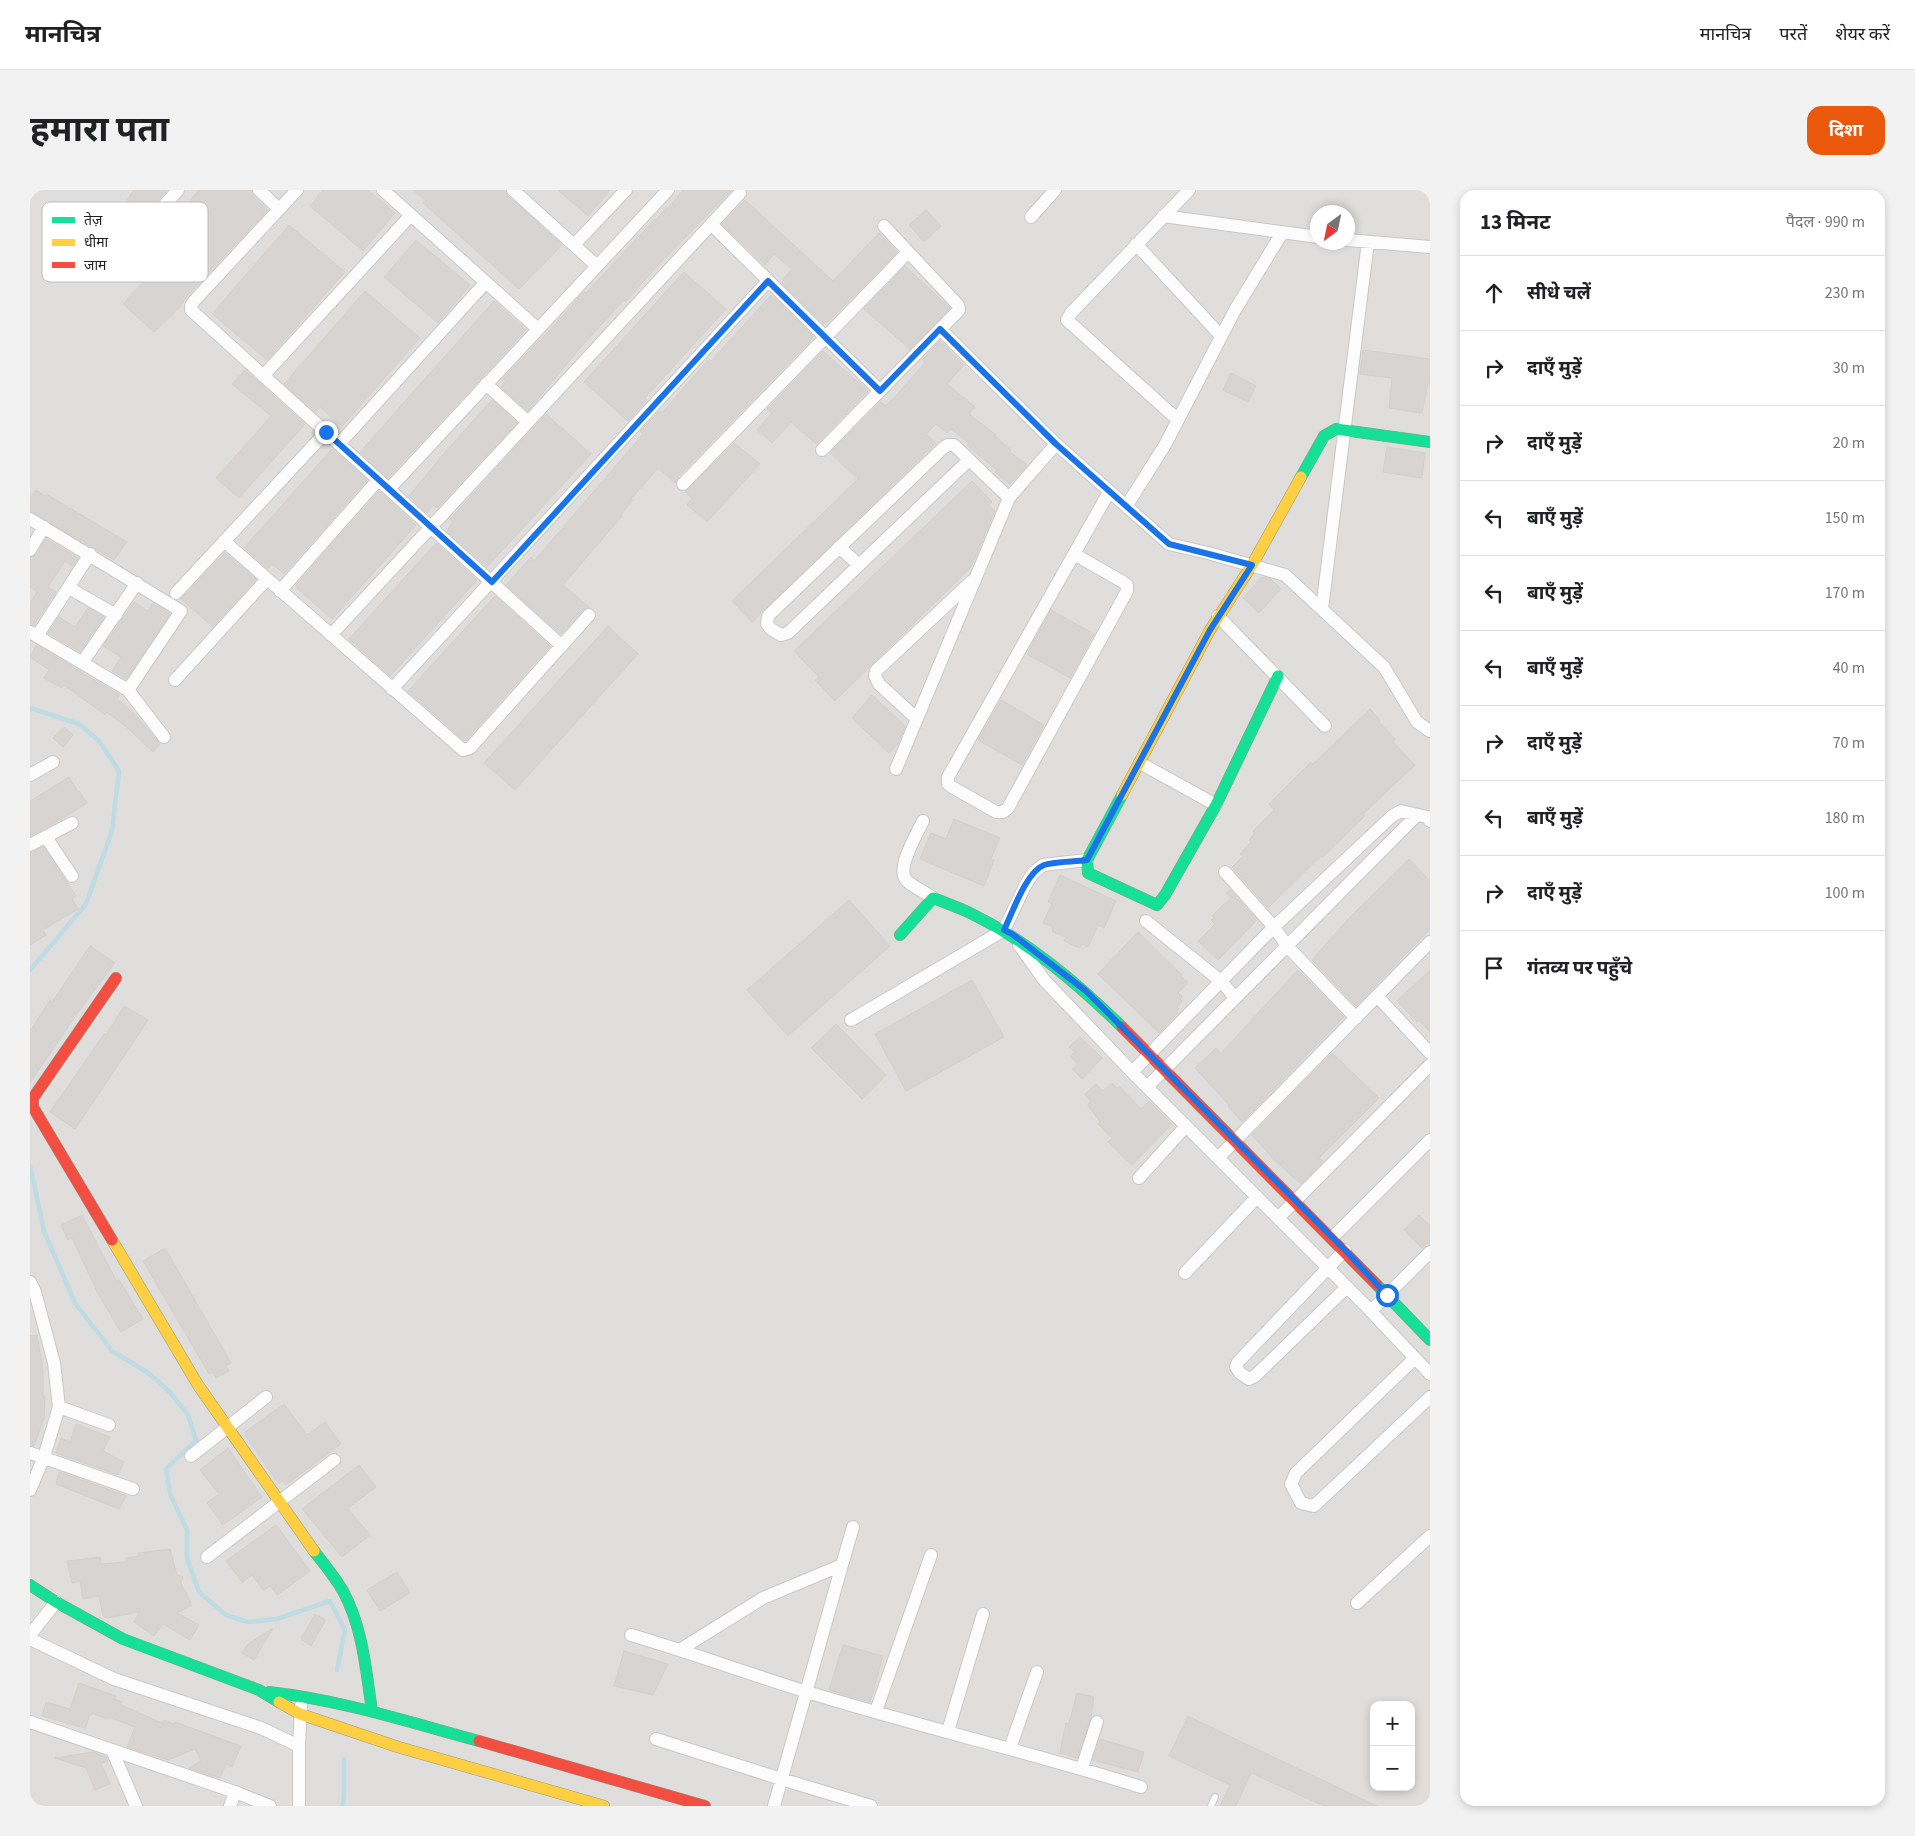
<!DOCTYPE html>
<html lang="hi">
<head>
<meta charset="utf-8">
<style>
  :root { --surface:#fff; --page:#f2f2f2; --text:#202124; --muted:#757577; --line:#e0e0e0; --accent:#ea580c }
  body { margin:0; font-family:"Source Sans 3","Noto Sans Devanagari",sans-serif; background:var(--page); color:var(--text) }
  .controls { position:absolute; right:15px; bottom:15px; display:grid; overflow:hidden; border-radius:10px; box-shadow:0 2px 8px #0003 }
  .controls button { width:45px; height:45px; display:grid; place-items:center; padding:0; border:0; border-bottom:1px solid var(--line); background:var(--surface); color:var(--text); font:25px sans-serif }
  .compass { position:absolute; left:1280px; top:15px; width:45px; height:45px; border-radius:50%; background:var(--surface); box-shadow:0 2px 8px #0003; rotate:213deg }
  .stop { position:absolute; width:15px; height:15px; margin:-11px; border:4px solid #1a73e8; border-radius:50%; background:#fff }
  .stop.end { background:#1a73e8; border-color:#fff; box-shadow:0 1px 5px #0008 }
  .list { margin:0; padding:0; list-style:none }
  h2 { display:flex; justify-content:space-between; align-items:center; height:65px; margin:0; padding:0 20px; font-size:21px }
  h2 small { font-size:16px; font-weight:400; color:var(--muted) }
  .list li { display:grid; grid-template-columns:32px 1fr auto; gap:15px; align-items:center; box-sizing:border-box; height:75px; padding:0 20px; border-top:1px solid var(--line) }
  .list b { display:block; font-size:19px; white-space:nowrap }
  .list em { font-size:16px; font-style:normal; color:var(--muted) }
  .icon { flex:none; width:28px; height:28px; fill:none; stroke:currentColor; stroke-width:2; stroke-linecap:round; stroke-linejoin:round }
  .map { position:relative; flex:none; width:1400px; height:1616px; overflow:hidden; border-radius:15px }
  header { display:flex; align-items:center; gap:30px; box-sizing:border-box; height:70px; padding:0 25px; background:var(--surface); border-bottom:1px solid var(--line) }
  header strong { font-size:24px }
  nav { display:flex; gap:28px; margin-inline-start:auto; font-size:18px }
  .intro { display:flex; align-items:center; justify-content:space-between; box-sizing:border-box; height:120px; padding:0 30px }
  h1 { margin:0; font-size:35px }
  .button { padding:12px 22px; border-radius:15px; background:var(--accent); color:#fff; font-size:18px; font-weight:700 }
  main { display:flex; gap:30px; padding:0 30px }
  aside { flex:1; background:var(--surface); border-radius:15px; box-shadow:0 2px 8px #0003 }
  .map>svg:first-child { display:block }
</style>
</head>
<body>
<header>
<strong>मानचित्र</strong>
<nav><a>मानचित्र</a><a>परतें</a><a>शेयर करें</a></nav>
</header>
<div class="intro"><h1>हमारा पता</h1><a class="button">दिशा</a></div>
<main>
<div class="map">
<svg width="1400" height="1616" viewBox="0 0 1400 1616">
  <rect width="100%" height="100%" fill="#f0eeeb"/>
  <!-- residential -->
  <path fill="#dfdedc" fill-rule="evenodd" d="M0,0H1400V1616H0ZM1288,22H1318V52H1288ZM1344,1515H1381V1597H1344Z"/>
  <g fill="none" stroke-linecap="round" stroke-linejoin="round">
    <!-- stream -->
    <path stroke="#bfdbe3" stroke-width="4.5" d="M0,518L49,534L69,551L89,581L82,641L56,714L0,780
      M0,976L14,1041L45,1113L82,1161L117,1182L140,1202L158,1225L166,1250L136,1279L140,1304L157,1340V1368L169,1402L196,1425L218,1432L247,1429L300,1411L315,1440L307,1480
      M312,1616L314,1607V1569"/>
  </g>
  <!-- building -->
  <path fill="#d7d4d2" stroke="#d3d0cc" d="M104,0H137L116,24L97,10Z
    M169,0H221L223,6L238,20L158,105L149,118L124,142L93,114L139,63L125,51Z
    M293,0H338L365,23L333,61L280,16Z
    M383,0H474L478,6L532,55L489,99L393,13L396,11Z
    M528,0H580L558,26Z
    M653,0H702L630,73L595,112L594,110L550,158L498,221L471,197L476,191L473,189L509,150L510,151L554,102L556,103L625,29L626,30L637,17L638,18Z
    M715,10L803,91L849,43L867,62L798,132L797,131L794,134L752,93L754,91L752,90L762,79L744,64L735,75L692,34Z
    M896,20L911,36L894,52L879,35Z
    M259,35L315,82L237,170L182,124Z
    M386,50L440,95L408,133L354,87Z
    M875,76L920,118L880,159L834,119Z
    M654,82L696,119L615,208L617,210L598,231L554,192Z
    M335,101L390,148L312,236L290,217L286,222L254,194Z
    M741,105L783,146L781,150L647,288L645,293L628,278L601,309L603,310L591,325L592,326L533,395L559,417L553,420L531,444L476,395L501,367L504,371L613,244L610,241L630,221L632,223L679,169L681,171Z
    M464,111L496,140L358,288L330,262Z
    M910,151L934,175L917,194L945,217L939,224L966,245L965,246L981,260L980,262L997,275L980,294L965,282L967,280L937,255L939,253L921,239L917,243L906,234L896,244L906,253L722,432L702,411L828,289L800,263L851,212L855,216L863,209L895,173L892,170Z
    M1333,160L1400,169V193H1398L1392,223L1359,218L1362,188L1330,184Z
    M793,161L838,201L786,254L761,232L742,253L727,240L742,223L737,219Z
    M215,180L275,234L209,308L186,288L241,226L202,194Z
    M1201,183L1226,196L1218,212L1193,200Z
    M462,210L487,233L407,318L403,315L397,323L379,306L416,261Z
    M516,224L561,264L457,377L417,341L423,331L420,329Z
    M704,253L730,274L677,332L657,315L662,308L655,302Z
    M1357,257L1395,263L1392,288L1353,282Z
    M302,259L337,290L254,384L242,374L238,379L214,358Z
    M942,291L962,312L959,315L965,321L941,377L805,511L785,490L789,487L764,461Z
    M6,300L15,306L16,304L97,352L84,370L0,321V308Z
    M349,301L386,335L302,429L268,399L266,395Z
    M16,349L48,368L43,376L35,371L18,397L26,402L4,435L0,434V413L7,402L0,397V368L7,365Z
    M406,353L447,390L360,486L319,449Z
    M195,363L226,389L183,437L151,409Z
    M1232,387L1241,389L1251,399L1229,423L1213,408Z
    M465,406L520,456L435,551L378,501Z
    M104,412L118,421L123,413L140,424L96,489L82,481L91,467L73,456Z
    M58,418L74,427L50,462L18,443L29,427L45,437Z
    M1021,420L1064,444L1040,488L997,464Z
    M578,436L608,464L485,600L454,573Z
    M6,455L90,505L87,509L104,523L130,554L123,562L100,540L77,522L75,525L34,495L31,498L14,488L19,480L0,467Z
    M842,505L875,536L868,554L859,563L822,528Z
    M971,510L1014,535L992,575L948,550Z
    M1340,519L1350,530L1349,532L1365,549L1363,552L1385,575L1333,624L1335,626L1292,668L1291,666L1238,718L1202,677L1213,666L1210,664L1221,652L1219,650L1225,643L1223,641L1244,620L1239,614L1281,572L1283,574Z
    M34,537L43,545L33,557L23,548Z
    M39,587L48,602L49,601L57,613L33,628L0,646V611Z
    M924,629L970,648L961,669L964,670L954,696L890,669L901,643L916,649Z
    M13,657L46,706L42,709L48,719L13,740L16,745L0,755V663Z
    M1379,669L1400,691V739L1326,816L1282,770L1321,726Z
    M1030,685L1086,711L1074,738L1068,735L1058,757L1052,754L1050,758L1034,751L1036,747L1023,742L1022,736L1013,733L1022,714L1018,712Z
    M1200,700L1227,730L1188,770L1168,751L1185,734L1181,730L1184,728L1182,726L1201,707L1196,703Z
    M819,710L860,756L758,846L717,800Z
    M1108,742L1152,785L1151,786L1158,793L1148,803L1152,806L1150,809L1152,811L1147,817L1149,819L1146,821L1148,823L1129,843L1068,784Z
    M60,756L85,773L46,825L0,893V841L20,810L22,812Z
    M1268,780L1314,827L1212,932L1198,916L1199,915L1165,878L1186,858L1191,863Z
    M1400,780V842L1389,830L1387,832L1367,811Z
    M942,790L974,847L876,901L845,844Z
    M94,816L118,830L45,939L20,922L74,844L76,845Z
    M806,834L856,885L832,909L781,858Z
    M1050,847L1072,868L1052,889L1042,879L1048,874L1040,866L1045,862L1039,857Z
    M1302,863L1349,908L1289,968L1293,971L1271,994L1245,971L1222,945Z
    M1082,893L1087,898L1089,896L1111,919L1119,911L1142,934L1102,975L1078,952L1082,948L1068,934L1070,932L1058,915L1060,911L1055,904L1066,894L1073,901Z
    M52,1025L87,1092L89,1090L113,1129L91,1142L68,1104L42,1048L38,1050L31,1035Z
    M1389,1025L1400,1036V1052L1392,1058L1374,1040Z
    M135,1058L201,1173L196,1176L199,1181L186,1188L183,1182L179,1184L113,1071Z
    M7,1145L13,1180V1206H15L14,1228L4,1256L0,1255V1146Z
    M254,1214L277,1245L295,1232L311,1254L256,1295L252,1291L249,1294L215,1245V1242Z
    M46,1234L80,1247L73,1261L94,1272L88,1285L26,1263L31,1248L40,1252Z
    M198,1258L232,1307L193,1335L177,1313L189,1304L170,1280Z
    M329,1275L346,1297L318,1318L340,1345L312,1367L272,1319Z
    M29,1282L92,1304L96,1306L89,1319L26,1294Z
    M246,1335L280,1381L247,1405L240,1396L233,1400L222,1385L212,1392L196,1371Z
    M140,1359L147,1385L153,1387L151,1393L162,1415L147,1423L169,1435L160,1450L133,1434L124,1446L104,1432L109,1422L77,1428L73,1426L69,1406L53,1409L50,1391L42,1393L37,1371L70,1367L71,1374L96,1372V1368L109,1366L108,1363Z
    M367,1382L380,1403L350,1421L337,1400Z
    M285,1424L296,1430L281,1456L271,1449Z
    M243,1438L224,1470L212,1463L218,1454Z
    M813,1455L853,1466L840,1512L799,1500Z
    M594,1461L638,1474L623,1505L584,1496Z
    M49,1493L86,1506L84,1509L92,1512L91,1515L132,1533L134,1530L144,1534L145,1532L211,1556L202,1577L196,1574L190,1588L159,1578L171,1571L165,1559L138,1570L97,1557L105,1537L78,1527L77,1529L62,1523V1525H60L55,1538L12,1526L16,1512L40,1519Z
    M1047,1503L1064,1507L1061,1527L1047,1568L1030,1563L1036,1533L1039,1534Z
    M1158,1526L1197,1545L1347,1616H1294L1221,1583L1206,1616H1190L1200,1595L1139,1566Z
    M1070,1549L1114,1562L1108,1582L1063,1570Z
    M63,1562L76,1567L78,1571L71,1573L80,1594L65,1600L56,1578L25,1568Z"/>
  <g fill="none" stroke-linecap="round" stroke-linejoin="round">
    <defs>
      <path id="lane" d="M1181,1616L1185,1607"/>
      <path id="street" d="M229,0L249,19
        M267,0L164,111L161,116V120L532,456
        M353,0L508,139
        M483,0L567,76
        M1133,26L1288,47
        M1001,27L1025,0
        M681,34L850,201
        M115,37L148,0
        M1318,50L1400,57
        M1106,54L1191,146
        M544,55L596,0
        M910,139L1026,254L1139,354L1178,363L1255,385L1354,477L1387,532L1400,541
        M233,186L381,25
        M456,194L498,232
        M1148,230L1037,130L1041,123L1159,0
        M309,254L456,92
        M792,260L929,120L928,115L854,36
        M939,270L758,443L751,445L741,439L737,434L738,426L913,258L918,255H924L979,308
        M653,294L878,62
        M359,299L638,0
        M1097,315L1135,255L1205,120L1252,43
        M0,329L151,421L98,500L0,442
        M194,351L433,560L440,558L559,425
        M809,357L829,375
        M0,360L14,337
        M1044,364L1093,392L1097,395V401L978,618L973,622H966L922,597L918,594V587L1079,302
        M39,398L86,425
        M250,401L348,290
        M146,403L296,242
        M1292,419L1338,52
        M1188,426L1295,536
        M301,445L710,3
        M7,446L60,364
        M52,473L107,393
        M145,490L237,389
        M362,499L738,91
        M98,500L134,547
        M887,529L849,494L845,486L846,481L942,391
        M1110,573L1186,615
        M866,579L979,308L1026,254
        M0,585L23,572
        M893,631C887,644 866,678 876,690C883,697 895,702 903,708
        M16,647L42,686
        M0,655L42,633
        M1195,682L1244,737L1257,756L1326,828
        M1116,731L1192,792L1205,808
        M989,755L1015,791L1102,882L1334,1114L1400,1184
        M1347,806L1400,863
        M821,830L974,740L995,696L1003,683L1013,675L1057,670
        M1102,882L1244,737L1362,626L1371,621L1397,627L1400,631
        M1117,897L1387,625
        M1188,968L1400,752
        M1109,988L1156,936
        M1248,1028L1400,875
        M1302,1048L1400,950
        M1315,1060L1208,1172L1206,1177L1210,1183L1219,1189L1225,1186L1317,1097
        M1155,1083L1227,1007
        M0,1092L5,1102L24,1173L29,1217L14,1267L0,1300
        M1341,1121L1400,1062
        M1385,1168L1266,1283L1261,1294L1271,1313L1284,1316L1400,1207
        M29,1217L79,1235
        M0,1263L103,1299
        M161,1266L236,1207
        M177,1367L304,1270
        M812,1375L823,1337
        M1327,1413L1400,1346
        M0,1445L26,1412
        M601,1445C659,1462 716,1483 774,1501C886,1536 1000,1562 1111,1597
        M0,1449L84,1489L231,1538L269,1556V1616
        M651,1459L733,1408L812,1375L744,1616
        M846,1521L901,1365
        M0,1532L205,1602L240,1616
        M918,1541L953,1424
        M626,1549L751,1589L841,1616
        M269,1556L271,1516
        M980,1558L1007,1482
        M82,1560L106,1616
        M1052,1578L1067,1532
        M200,1616L205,1602"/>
      <path id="fast" d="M1271,287L1294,246L1306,239L1400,252
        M1092,605L1057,670L1058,683L1127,715L1135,705L1186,615L1248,486
        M870,745L903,708C916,713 930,718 942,724C999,752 1047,793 1092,837
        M1347,1095L1400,1150
        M284,1361C294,1374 305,1387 313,1401C333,1438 336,1481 342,1521
        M0,1395L26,1412L93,1449L229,1500L249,1512
        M239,1502C311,1510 379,1532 449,1551"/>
      <path id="slow" d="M1092,605L1180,440L1222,375L1271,287
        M82,1050L168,1195L284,1361
        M249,1512L270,1524L368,1557L574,1616"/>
      <path id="jam" d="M1092,837L1347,1095
        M82,1050L3,917V908L86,788
        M449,1551L675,1616"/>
    </defs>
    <!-- lane casing -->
    <use href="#lane" stroke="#c9c8c7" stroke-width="8"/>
    <!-- street casing -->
    <use href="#street" stroke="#c9c8c7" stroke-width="14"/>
    <!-- fast casing -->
    <use href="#fast" stroke="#999a82" stroke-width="12"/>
    <!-- slow casing -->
    <use href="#slow" stroke="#999a82" stroke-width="12"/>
    <!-- jam casing -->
    <use href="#jam" stroke="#999a82" stroke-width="12"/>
    <!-- lane -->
    <use href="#lane" stroke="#fdfcfc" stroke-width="6"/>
    <!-- street -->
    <use href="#street" stroke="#fdfcfc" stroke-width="12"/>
    <!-- fast -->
    <use href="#fast" stroke="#16e098" stroke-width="11"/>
    <!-- slow -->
    <use href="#slow" stroke="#ffcf43" stroke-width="11"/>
    <!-- jam -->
    <use href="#jam" stroke="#f24e42" stroke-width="11"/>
  </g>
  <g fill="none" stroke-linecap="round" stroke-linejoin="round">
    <!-- route -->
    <path stroke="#1a73e8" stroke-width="6" d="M296,242L462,392L738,91L850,201L910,139L1026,254L1139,354L1222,375L1180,440L1057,670C1044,672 1027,671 1014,675C996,682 982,724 974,740L982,744L1056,801L1315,1060L1357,1105"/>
  </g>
  <!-- legend -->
  <rect x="12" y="12" width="166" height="80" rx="8" fill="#fff" stroke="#bdbdbd" stroke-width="1"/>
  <rect x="22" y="27" width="23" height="6" fill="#16e098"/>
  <rect x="22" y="49" width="23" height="7" fill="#ffcf43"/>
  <rect x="22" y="72" width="23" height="6" fill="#f24e42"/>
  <g font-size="14" fill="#222">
    <text x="54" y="35">तेज़</text>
    <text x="54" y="57">धीमा</text>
    <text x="54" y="80">जाम</text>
  </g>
</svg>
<div class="controls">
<button>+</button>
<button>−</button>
</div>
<svg class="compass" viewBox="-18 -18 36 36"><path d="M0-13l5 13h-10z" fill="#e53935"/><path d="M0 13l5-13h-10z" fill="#757577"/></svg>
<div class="stop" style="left:1357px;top:1105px"></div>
<div class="stop end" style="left:296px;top:242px"></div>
</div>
<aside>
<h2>13 मिनट<small>पैदल · 990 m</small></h2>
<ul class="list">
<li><svg class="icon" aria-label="ahead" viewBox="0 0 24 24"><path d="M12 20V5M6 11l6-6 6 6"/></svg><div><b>सीधे चलें</b></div><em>230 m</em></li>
<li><svg class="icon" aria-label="right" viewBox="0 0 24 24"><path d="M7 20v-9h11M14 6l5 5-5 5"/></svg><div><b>दाएँ मुड़ें</b></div><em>30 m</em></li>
<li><svg class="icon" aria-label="right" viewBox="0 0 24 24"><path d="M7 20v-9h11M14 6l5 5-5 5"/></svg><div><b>दाएँ मुड़ें</b></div><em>20 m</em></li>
<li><svg class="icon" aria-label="left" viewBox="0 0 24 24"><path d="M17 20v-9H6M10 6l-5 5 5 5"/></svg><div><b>बाएँ मुड़ें</b></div><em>150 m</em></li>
<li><svg class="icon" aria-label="left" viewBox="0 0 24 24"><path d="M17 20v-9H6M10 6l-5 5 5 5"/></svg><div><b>बाएँ मुड़ें</b></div><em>170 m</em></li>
<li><svg class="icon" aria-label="left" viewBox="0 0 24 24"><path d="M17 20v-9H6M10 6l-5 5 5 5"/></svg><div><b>बाएँ मुड़ें</b></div><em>40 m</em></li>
<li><svg class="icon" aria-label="right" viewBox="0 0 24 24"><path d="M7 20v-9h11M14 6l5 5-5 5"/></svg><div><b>दाएँ मुड़ें</b></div><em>70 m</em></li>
<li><svg class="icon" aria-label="left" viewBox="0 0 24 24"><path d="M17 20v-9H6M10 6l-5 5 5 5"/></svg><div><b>बाएँ मुड़ें</b></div><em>180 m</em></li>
<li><svg class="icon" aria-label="right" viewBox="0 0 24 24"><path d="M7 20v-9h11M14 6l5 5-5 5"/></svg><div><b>दाएँ मुड़ें</b></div><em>100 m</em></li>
<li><svg class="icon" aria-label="arrive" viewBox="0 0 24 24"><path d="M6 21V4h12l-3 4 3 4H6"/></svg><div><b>गंतव्य पर पहुँचे</b></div></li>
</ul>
</aside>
</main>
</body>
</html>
